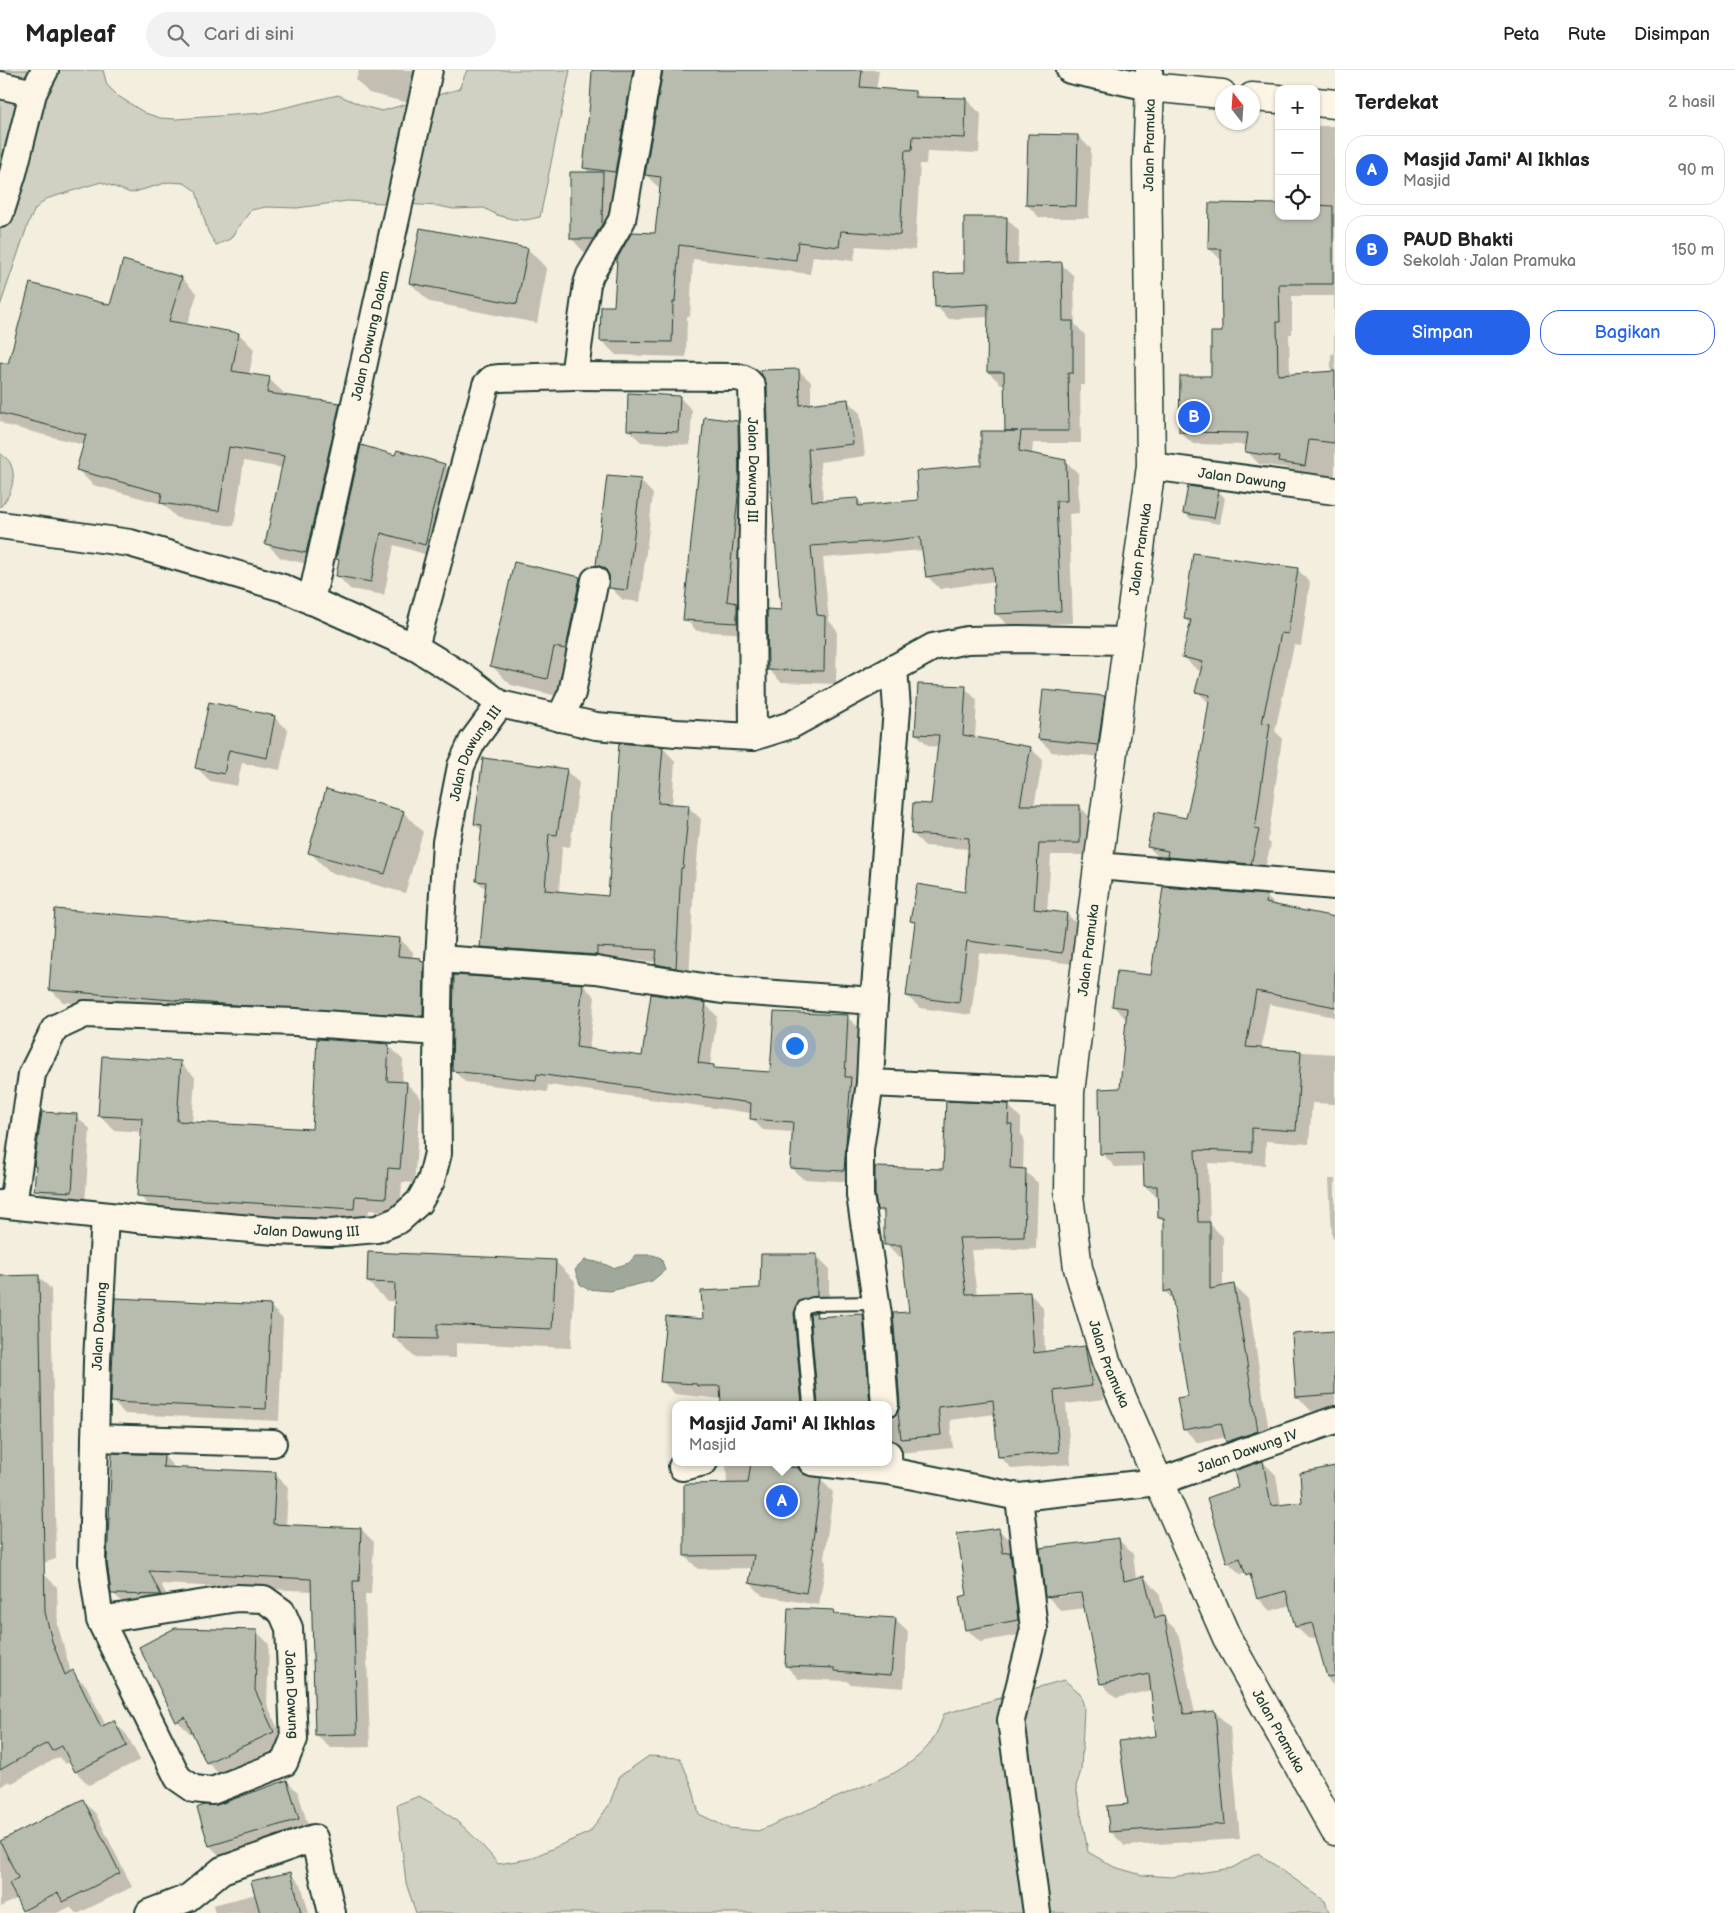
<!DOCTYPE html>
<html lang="id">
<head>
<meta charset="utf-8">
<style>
  :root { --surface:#fff; --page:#f2f2f2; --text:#222; --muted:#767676; --line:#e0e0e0; --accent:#2563eb }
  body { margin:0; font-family:"Balsamiq Sans",sans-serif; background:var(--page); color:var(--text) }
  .controls { position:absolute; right:15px; top:15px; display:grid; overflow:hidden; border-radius:10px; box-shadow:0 1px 4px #0004 }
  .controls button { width:45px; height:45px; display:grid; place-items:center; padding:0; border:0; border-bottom:1px solid var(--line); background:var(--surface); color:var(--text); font:25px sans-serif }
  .compass { position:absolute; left:1215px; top:15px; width:45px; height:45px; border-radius:50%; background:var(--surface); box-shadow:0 1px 4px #0004; rotate:343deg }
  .you { position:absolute; left:794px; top:975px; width:18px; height:18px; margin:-12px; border:4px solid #fff; border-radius:50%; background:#1a73e8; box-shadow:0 0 0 8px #1a73e833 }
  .badge { display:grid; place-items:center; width:32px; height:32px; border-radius:50%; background:var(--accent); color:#fff; font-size:16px; font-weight:700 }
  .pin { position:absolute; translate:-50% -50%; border:2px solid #fff; box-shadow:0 1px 5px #0006 }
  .popup { position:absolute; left:672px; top:1331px; width:220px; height:65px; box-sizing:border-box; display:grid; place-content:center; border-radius:10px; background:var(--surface); filter:drop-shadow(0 1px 4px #0005); font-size:16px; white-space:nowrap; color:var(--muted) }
  .popup b { font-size:19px; color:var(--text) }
  .popup::after { content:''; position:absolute; left:50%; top:100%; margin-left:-10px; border:10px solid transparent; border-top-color:var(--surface) }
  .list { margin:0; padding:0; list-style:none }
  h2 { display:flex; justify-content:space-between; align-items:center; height:65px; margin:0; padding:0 20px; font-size:21px }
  h2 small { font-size:16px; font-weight:400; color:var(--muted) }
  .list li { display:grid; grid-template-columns:32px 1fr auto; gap:15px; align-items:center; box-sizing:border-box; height:70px; margin:0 10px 10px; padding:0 10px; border:1px solid var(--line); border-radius:20px }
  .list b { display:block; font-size:19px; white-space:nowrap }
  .list p { margin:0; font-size:16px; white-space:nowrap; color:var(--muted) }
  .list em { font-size:16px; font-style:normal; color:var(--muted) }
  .actions { display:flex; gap:10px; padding:15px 20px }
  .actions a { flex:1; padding:11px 0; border:1px solid var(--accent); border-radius:20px; text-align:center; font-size:18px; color:var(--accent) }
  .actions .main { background:var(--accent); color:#fff }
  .icon { flex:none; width:28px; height:28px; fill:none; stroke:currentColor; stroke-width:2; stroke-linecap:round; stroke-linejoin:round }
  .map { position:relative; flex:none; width:1335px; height:1843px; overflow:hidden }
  header { display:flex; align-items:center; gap:30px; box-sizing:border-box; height:70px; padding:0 25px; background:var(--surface); border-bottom:1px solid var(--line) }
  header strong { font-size:24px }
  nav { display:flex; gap:28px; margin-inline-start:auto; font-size:18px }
  .search { width:350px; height:45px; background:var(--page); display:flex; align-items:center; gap:12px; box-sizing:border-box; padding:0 18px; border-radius:28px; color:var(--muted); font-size:19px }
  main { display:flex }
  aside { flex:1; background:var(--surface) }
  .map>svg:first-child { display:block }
</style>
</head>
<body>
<header>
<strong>Mapleaf</strong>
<div class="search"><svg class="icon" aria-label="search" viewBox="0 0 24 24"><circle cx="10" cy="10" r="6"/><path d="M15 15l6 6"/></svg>Cari di sini</div>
<nav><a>Peta</a><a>Rute</a><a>Disimpan</a></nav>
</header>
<main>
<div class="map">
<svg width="1335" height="1843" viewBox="0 0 1335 1843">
  <rect width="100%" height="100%" fill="#f3eede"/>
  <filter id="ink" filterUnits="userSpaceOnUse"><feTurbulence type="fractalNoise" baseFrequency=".02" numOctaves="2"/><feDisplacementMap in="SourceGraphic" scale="10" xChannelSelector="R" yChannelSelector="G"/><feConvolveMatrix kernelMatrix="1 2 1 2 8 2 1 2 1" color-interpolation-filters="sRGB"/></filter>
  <g filter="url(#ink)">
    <!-- green -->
    <path fill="#d0d1c2" stroke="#78877b" d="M0,0H103L107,15L118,26L145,43L160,48L176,49L262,43L338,25L366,37L382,41L459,19L467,0H570L540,147L526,150L512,149L497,145L484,138L453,139L439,136L347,131L297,138L266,137L251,140L230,169L216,175L208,162L196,121L184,113L169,112L131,123L101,112L46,129L35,139L28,154L0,236Z
      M0,383C3,386 10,390 11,395C17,409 10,427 0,437Z
      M1064,1610L1080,1623L1084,1637L1081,1701L1076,1716L1088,1782L1114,1797L1142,1805L1172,1807L1232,1798L1258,1783L1325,1831L1329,1843H416L406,1813L397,1735L419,1726C451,1743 475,1765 498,1794L529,1789L590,1762L609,1735L620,1706L649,1686L680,1688L692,1716L699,1744L728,1758L758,1761L894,1703C922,1686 934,1675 944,1644Z"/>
    <!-- water -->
    <path fill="#a0a89b" stroke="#6c7d72" d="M636,1185H653L661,1188L665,1200L652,1211L610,1221L587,1219L580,1214L575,1200L585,1190L602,1193L613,1198L629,1193Z"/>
    <!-- shadow -->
    <path fill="#0003" fill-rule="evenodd" d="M359,0H421L413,34L369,23L356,10Z
      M594,0H662H659L630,116L613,114L615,117L607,182H584L571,168L590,103L585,98Z
      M664,0H879L876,20L915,22L921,28L966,29L981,44L979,83L927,81L926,94H920L915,180L856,176L854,191L813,186L810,204L693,189L690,247L687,246L686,287L616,285L601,270L616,238L657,164L661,120L646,105Z
      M1316,56H1335V410L1292,404L1287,398L1259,394L1247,381L1248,375L1193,374L1180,362L1212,307L1223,263L1222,191L1209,178L1279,146H1316ZM1292,226H1334V284H1331V303L1290,305L1289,264H1292Z
      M1078,66L1091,79L1089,148H1040L1027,135Z
      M1006,148L1019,161L1018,195L1061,194L1074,206L1075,254L1085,265V315H1080L1081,373H1033L1032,385L1065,391L1078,403L1079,443L1069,444L1073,553L1009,556L996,544L995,511L940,519L928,507L924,480L823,488L829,551L837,560L836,614L781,612L769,600L782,541L798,300L811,312V335L847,331L860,343L865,386L820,392L823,431L857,429L865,437L919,431L983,396L1008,362L1006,314H1001L988,302L989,247L949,249L936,236L965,204Z
      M528,179L547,199L537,253L430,232L410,213Z
      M182,208L197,224L187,255L239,264L254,279L249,305L269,309L285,324L284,326L339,334L354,349L321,497L281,488L266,473L283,398L244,391L234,456L177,448L163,434L93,415L78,400L84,375L5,355L0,351V301L111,236Z
      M679,327L692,340L690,375L641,372L628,359Z
      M737,352L750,364L749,564L697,561L685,549Z
      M396,386L444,395L458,408L438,488L394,475L384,525L350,519L337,505L340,491L337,488Z
      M640,410L653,424L640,532L623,530L610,517V508L597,495Z
      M1219,422L1225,428L1220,454L1191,449L1185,443Z
      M1297,499L1310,512L1301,576L1294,575L1275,661L1282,668L1268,771L1271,774L1263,806L1161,790L1149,777L1187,749L1201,688L1210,634L1197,621L1202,601L1197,600L1184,587L1191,555L1185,549Z
      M580,508L599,528L566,628L511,615L492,596Z
      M965,618L977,630L975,668L1030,678L1043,690L1034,736L1080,737L1092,749V785H1051L1047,842L1067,844L1079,856L1074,894L979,883L971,945L920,938L907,926L916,855L912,850L967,824L970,779L925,776L913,764L932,736L939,677L929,676L916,664Z
      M1104,627L1117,640L1111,688L1052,682L1039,669Z
      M274,647L288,660L280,700L242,693L237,716L210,711L197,698Z
      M663,678L675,691L672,735L688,737L701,749L695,811H694L689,910L669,907L656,894L657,892L610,889H494L481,876L487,820L477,811L482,761L475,754L566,701L579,713L570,777L562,776L559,822L610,827Z
      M403,742L423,762L405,823L329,802L310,782Z
      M1267,827L1276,836L1335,848V947L1269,934L1261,979L1335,984V1034L1312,1033L1309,1074L1266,1071L1265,1095L1208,1093L1210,1154L1223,1167V1218L1234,1216L1248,1229L1271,1374L1240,1385L1227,1372L1226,1367L1198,1373L1184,1359L1190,1327L1174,1231L1165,1221V1154L1159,1148V1129L1145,1116V1096L1115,1097L1102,1083L1122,1019L1127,950L1113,936Z
      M400,869L413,882L412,888L420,889L437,906L436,959L248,947L63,932L50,919Z
      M455,906L583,915L595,927L589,980L643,987L705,934L717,946L710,996L716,999L771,1003L847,947L859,958L855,1112L803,1109L791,1098L793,1062L763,1060L751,1048V1043L548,1015L547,1022L465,1012L453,1000Z
      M388,975L403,990L402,1013H406L421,1028L414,1113L402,1112L400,1142L369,1140L368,1153L153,1140L139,1125L143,1062L114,1060L99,1045L180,993L195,1007L192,1053L313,1061Z
      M1009,1036L1021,1048V1064L1024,1068L1023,1100L1038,1113L1036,1179L971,1180L977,1225L1030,1224L1043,1237L1045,1283L1085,1277L1098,1290L1104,1329L1066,1334L1071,1394L1012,1399L999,1386L995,1344L950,1350L953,1378L888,1384V1351L894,1349L899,1342L910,1243L904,1187H898L886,1174L885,1145L879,1139L944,1100Z
      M76,1046L90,1059L85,1134L49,1132L36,1119Z
      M1329,1109H1335V1170L1332,1166Z
      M816,1185L829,1198V1239L815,1242L820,1248L862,1246L875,1259L881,1335H819L812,1243L806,1257L814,1335H722V1329L675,1324L662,1311L704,1250L761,1219Z
      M555,1191L575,1211L571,1278L456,1273V1288L414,1287L394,1267L396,1231H387L368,1212Z
      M38,1206L51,1219L56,1489L1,1506L0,1207Z
      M270,1236L283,1249L279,1351L125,1344L112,1331Z
      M1335,1262V1339L1311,1341L1297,1326L1294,1265Z
      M164,1386L176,1399L275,1404L288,1417L286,1456L361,1459L374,1472L371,1524H365L370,1677L330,1678L317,1665L312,1521L161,1514L173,1538L126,1536L113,1523Z
      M726,1392H818L809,1404L810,1407L820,1409L833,1422L824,1490L826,1492L819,1535L763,1526L750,1513L753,1498L698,1499L685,1486L727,1415Z
      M1263,1392L1276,1405L1281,1436L1303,1433L1335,1398V1617L1329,1611L1317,1567L1309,1569L1296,1557L1291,1535L1270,1541L1258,1528L1253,1511L1246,1502L1240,1504L1228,1492L1240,1418Z
      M998,1459L1012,1473L1030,1563L980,1572L967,1559L968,1526Z
      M1118,1469L1133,1484L1136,1509L1144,1507L1159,1522L1165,1549L1178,1562L1195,1644L1215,1642L1230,1657L1240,1769L1125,1776L1110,1761L1129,1735L1158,1667L1152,1620L1116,1628L1101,1613L1086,1538L1061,1541L1047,1526ZM1087,1521L1088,1523L1058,1527V1524Z
      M44,1504L57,1517L58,1556L71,1603L86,1615L106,1656L114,1652L127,1665L140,1690L89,1715L76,1702L71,1691L66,1694L59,1687L12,1713L9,1711L0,1717V1530Z
      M833,1541L837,1545L895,1549L908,1562L904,1618L850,1614L847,1611L799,1609L786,1596Z
      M256,1561L269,1574L267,1634L285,1675L219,1704L207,1692L193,1662L190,1663L177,1651Z
      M287,1711L298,1722L309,1759L221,1787L210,1776L218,1736Z
      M83,1731L96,1744L132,1817L79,1843H76L70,1837L57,1843H26L18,1828L0,1837V1772Z
      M290,1803L301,1814L309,1843H215L213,1835L256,1824Z"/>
    <!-- building -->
    <path fill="#b8bcae" stroke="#1f3d34" d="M592,0H633L615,102L583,98L590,32Z
      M663,0H862L860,17L915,21V27L966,28L965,68L913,66L912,80H905L900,165L841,161L839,177L798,172L796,190L679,175L675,232H673L672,272L600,271L601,236H614L617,189L632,162L655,163L661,107L645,105Z
      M1028,64L1078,65L1076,136L1026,135Z
      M570,102H603L602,154L593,169H570Z
      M1209,133L1279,134V146H1316V135L1333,136V214H1279L1280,252H1277L1278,305L1335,301V373L1309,370L1305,396L1278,392L1279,387L1245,382L1248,363L1179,362L1180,306H1211V262H1222L1221,179H1208Z
      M964,147H1007L1006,194L1062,192L1063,251H1073V303H1068L1069,361H1021L1019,381L1066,390L1067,431H1056L1061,541L995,544L993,497L926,507L920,467L885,471L811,476L817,545L825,546L824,601L768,600L767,539L781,540L769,395L767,316L760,300L799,299L800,335L848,329L853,374L808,379L812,431L858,428V436L918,430L916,401L981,395V361H1018H1005L1004,302H987L988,234L935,237L934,204L964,203Z
      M420,158L528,178L517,234L409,213Z
      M123,190L182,207L169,251L239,263L232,301L270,307L267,323L340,333L306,483L265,474L284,386L229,377L219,441L160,433L162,423L76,400L86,365L0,343V292L8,294L30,213L110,235Z
      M628,323L680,326L678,362L627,360Z
      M704,347L738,351L739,417L727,531L737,533V553L683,550Z
      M361,375L395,385L397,380L445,394L431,446H432L425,475L381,463L371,512L336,506L339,490L336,489Z
      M607,406L641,409L627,520L609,518V505L605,498L596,495Z
      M1188,416L1219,420L1214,448L1183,443Z
      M1193,483L1298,498L1288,564L1281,563L1262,653L1270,654L1255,759L1259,760L1251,794L1167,787L1168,781L1147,777L1155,742L1186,748L1200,688L1210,625L1195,622L1203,592L1182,587L1191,550L1184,549Z
      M514,492L580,507L566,579L554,577L547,609L490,596Z
      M918,614L966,616L963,665L1031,677L1020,735H1080V773H1039L1034,839L1067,843L1062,883L967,871L959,933L906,926L915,852L910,851L917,814L965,822L969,768L911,764L913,733L931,734L939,665L915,664Z
      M1043,620L1105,626L1098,675L1038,669Z
      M209,632L275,646L267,688L229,680L224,704L195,698Z
      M619,673L663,677L658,733L689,735L683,798H681L676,898L655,894L657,880L597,877V885L480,877L486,812L476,811L482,755L474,754L483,688L567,699L557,765L549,764L545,820L608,826Z
      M326,719L404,741L385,804L308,783Z
      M1163,817L1267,825L1266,833L1335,847V937L1256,921L1246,977L1301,981L1296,1061L1252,1058V1082L1195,1080L1198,1152H1210V1219L1234,1214L1258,1361L1226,1372L1221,1353L1183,1360L1177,1328L1188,1326L1171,1220L1164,1222V1148H1158L1157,1116H1144L1143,1083L1100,1084L1099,1019L1120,1018L1127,938L1112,936L1117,901L1151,905Z
      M55,839L400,868L398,886L421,888L420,891L424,892L423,946L234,935L49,920Z
      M454,905L583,914L576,977L642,986L651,924L706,933L698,993L714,995V998L770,1002L774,942L848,945L845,1007H851L844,1101L790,1098L793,1052L750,1049L751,1033L537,1004L536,1010L452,1001Z
      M317,969L389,974L387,1011L407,1012L400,1099L388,1098L386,1128L355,1126L354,1139L137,1126L142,1048L98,1046L102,986L181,991L177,1051L312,1059Z
      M946,1031L1009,1034L1008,1054H1012L1010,1098L1026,1099L1024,1167L959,1168L966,1224L1030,1222L1034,1283L1085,1276L1092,1316L1054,1321L1059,1382L998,1387L993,1330L938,1337L941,1365L901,1369L898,1342L900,1334L893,1243L909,1242L901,1175H884V1140H877L875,1124V1097L943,1099Z
      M42,1042L77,1044L72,1122L34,1120L36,1096H34Z
      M368,1182L556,1190L552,1259L437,1254V1269L393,1268L395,1213L367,1212Z
      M761,1184H817V1226L799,1231L794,1243L802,1335H721L720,1316H697V1314L660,1312L666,1246L703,1249L701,1221L760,1218Z
      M39,1205L45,1542L52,1571L65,1605L73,1600L101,1657L114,1650L127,1676L75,1702L62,1676L52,1681L47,1673L0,1700V1206Z
      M115,1228L271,1235L266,1339L111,1332Z
      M817,1242L816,1247L863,1244L870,1335H818L810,1244Z
      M1334,1261L1335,1324L1296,1327L1292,1264Z
      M112,1383L164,1385L163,1397L276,1402L273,1454L361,1458L359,1511H353L357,1664L315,1665L311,1509L149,1501L161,1525L111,1524L107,1492Z
      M1263,1391L1271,1436L1302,1432L1300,1403L1335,1396V1606L1327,1607L1312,1553L1295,1557L1286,1521L1257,1529L1250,1504L1246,1506L1240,1488L1227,1493L1207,1428L1238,1417L1234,1401Z
      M751,1392L798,1398L803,1404L821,1408L812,1478H814L806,1523L749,1513L754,1485L684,1486V1414L748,1413Z
      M999,1458L1003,1483L1010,1482L1018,1550L965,1560L959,1527L967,1525L957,1464Z
      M1119,1468L1124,1511L1144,1506L1155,1548L1164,1546L1184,1644L1215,1641L1225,1754L1109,1762L1107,1736L1128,1734L1119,1671L1156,1666L1149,1604L1100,1614L1081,1523L1045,1527L1040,1478Z
      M788,1538L834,1540L833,1544L896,1548L891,1605L835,1601V1598L785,1596Z
      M175,1558L257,1560L255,1620L274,1662L206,1693L185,1647L176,1652L139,1577Z
      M287,1710L299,1749L209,1776L197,1738L204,1735H217Z
      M83,1729L120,1803L63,1832L58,1823L22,1841L9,1813L18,1808L0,1771Z
      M291,1802L301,1843H260L251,1811Z"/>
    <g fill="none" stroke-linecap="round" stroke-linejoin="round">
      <defs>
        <path id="service" d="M810,1335L802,1243L804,1237L813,1234L876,1233"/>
        <g id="minor">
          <path d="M1070,0L1150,17L1149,0"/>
          <path d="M0,15L33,23"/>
          <path d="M0,144L13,103L33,23L45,0"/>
          <path id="s1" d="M574,306L736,307C744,308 747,310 752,316L754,389L752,510L753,667"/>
          <path id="s2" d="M1151,396L1335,421"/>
          <path d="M0,455L130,473L283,518L415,577L469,610L500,634"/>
          <path id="s3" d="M311,531L429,0"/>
          <path d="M415,577L486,315L492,309L500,308L574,306L587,214L590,205L622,150L648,0"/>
          <path d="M560,648L572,623L595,510"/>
          <path d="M1098,796L1335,816"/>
          <path d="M439,889L596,900L722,920L874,931"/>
          <path d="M870,1013L1070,1022"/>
          <path id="s4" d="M0,1134L146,1150L275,1161L330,1163L377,1159L399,1150L419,1132L431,1111L438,1083L437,993L439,889L446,772L461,696L472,672L500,634L596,656L676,663L753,667L791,655L933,577L967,570L1017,569L1128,571"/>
          <path d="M13,1135L32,1004L55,958L85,944L295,952L437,962"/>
          <path d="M885,1335L878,1245L860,1125V1079L870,1013L874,931L897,639L894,598"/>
          <path d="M95,1368L273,1373"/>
          <path id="s5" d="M888,1384L889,1401L1019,1427L1158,1412L1335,1350"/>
          <path d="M812,1392L889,1401"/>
          <path d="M682,1397L704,1392"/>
          <path d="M1019,1427L1034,1559L1011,1650L1037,1843"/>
          <path id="s6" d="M100,1550L237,1528L264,1529L282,1542L289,1558L294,1669L284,1693L212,1721L194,1719L178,1708L100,1550L92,1493L97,1291L105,1146"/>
          <path d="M149,1843L188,1828L222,1800L314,1768L332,1843"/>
        </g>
        <g id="secondary">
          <path id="s7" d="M1222,24L1150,17L1147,94L1151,396L1102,764L1070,1022L1069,1126L1078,1198L1106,1291L1227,1568L1335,1761"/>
          <path d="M1252,27L1279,29"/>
          <path d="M1316,32L1335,34"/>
        </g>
      </defs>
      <!-- service casing -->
      <use href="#service" stroke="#1f3d34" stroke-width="16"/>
      <!-- minor casing -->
      <use href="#minor" stroke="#1f3d34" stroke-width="30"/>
      <!-- secondary casing -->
      <use href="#secondary" stroke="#1f3d34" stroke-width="31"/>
      <!-- service -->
      <use href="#service" stroke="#fcf5e5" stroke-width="12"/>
      <!-- minor -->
      <use href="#minor" stroke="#fcf5e5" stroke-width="26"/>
      <!-- secondary -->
      <use href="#secondary" stroke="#fcf5e5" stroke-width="28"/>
    </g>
  </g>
  <g text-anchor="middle" stroke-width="4" stroke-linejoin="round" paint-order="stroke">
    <!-- street labels -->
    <g font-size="14" fill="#1f3d34" stroke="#fcf5e5">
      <text transform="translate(1149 75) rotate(-89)" y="5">Jalan Pramuka</text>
      <text dy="5" stroke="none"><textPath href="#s3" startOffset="272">Jalan Dawung Dalam</textPath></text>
      <text dy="5" stroke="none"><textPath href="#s1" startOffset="265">Jalan Dawung III</textPath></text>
      <text dy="5" stroke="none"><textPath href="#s2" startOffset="92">Jalan Dawung</textPath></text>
      <text transform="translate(1140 479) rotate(-82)" y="5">Jalan Pramuka</text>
      <text dy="5" stroke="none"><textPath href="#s4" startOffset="888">Jalan Dawung III</textPath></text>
      <text transform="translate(1088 880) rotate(-83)" y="5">Jalan Pramuka</text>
      <text dy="5" stroke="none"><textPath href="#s4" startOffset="308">Jalan Dawung III</textPath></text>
      <text dy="5" stroke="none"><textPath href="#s6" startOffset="928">Jalan Dawung</textPath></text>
      <text dy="5" stroke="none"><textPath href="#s7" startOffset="1360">Jalan Pramuka</textPath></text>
      <text dy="5" stroke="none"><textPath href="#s5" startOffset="384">Jalan Dawung IV</textPath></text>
      <text dy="5" stroke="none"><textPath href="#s6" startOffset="272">Jalan Dawung</textPath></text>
      <text dy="5" stroke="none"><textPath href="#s7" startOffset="1765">Jalan Pramuka</textPath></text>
    </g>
  </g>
</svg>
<div class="controls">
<button>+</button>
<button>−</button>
<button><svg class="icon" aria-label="locate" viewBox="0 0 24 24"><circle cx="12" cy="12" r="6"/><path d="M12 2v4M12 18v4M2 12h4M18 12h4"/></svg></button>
</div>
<svg class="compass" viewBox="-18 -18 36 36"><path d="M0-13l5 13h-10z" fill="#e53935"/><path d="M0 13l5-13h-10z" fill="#767676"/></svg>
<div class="you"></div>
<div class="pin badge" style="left:782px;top:1431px">A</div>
<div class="popup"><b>Masjid Jami' Al Ikhlas</b>Masjid</div>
<div class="pin badge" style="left:1194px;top:347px">B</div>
</div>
<aside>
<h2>Terdekat<small>2 hasil</small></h2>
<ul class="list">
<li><span class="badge">A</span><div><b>Masjid Jami' Al Ikhlas</b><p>Masjid</p></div><em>90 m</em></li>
<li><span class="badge">B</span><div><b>PAUD Bhakti</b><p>Sekolah · Jalan Pramuka</p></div><em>150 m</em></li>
</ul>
<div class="actions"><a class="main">Simpan</a><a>Bagikan</a></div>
</aside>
</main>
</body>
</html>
